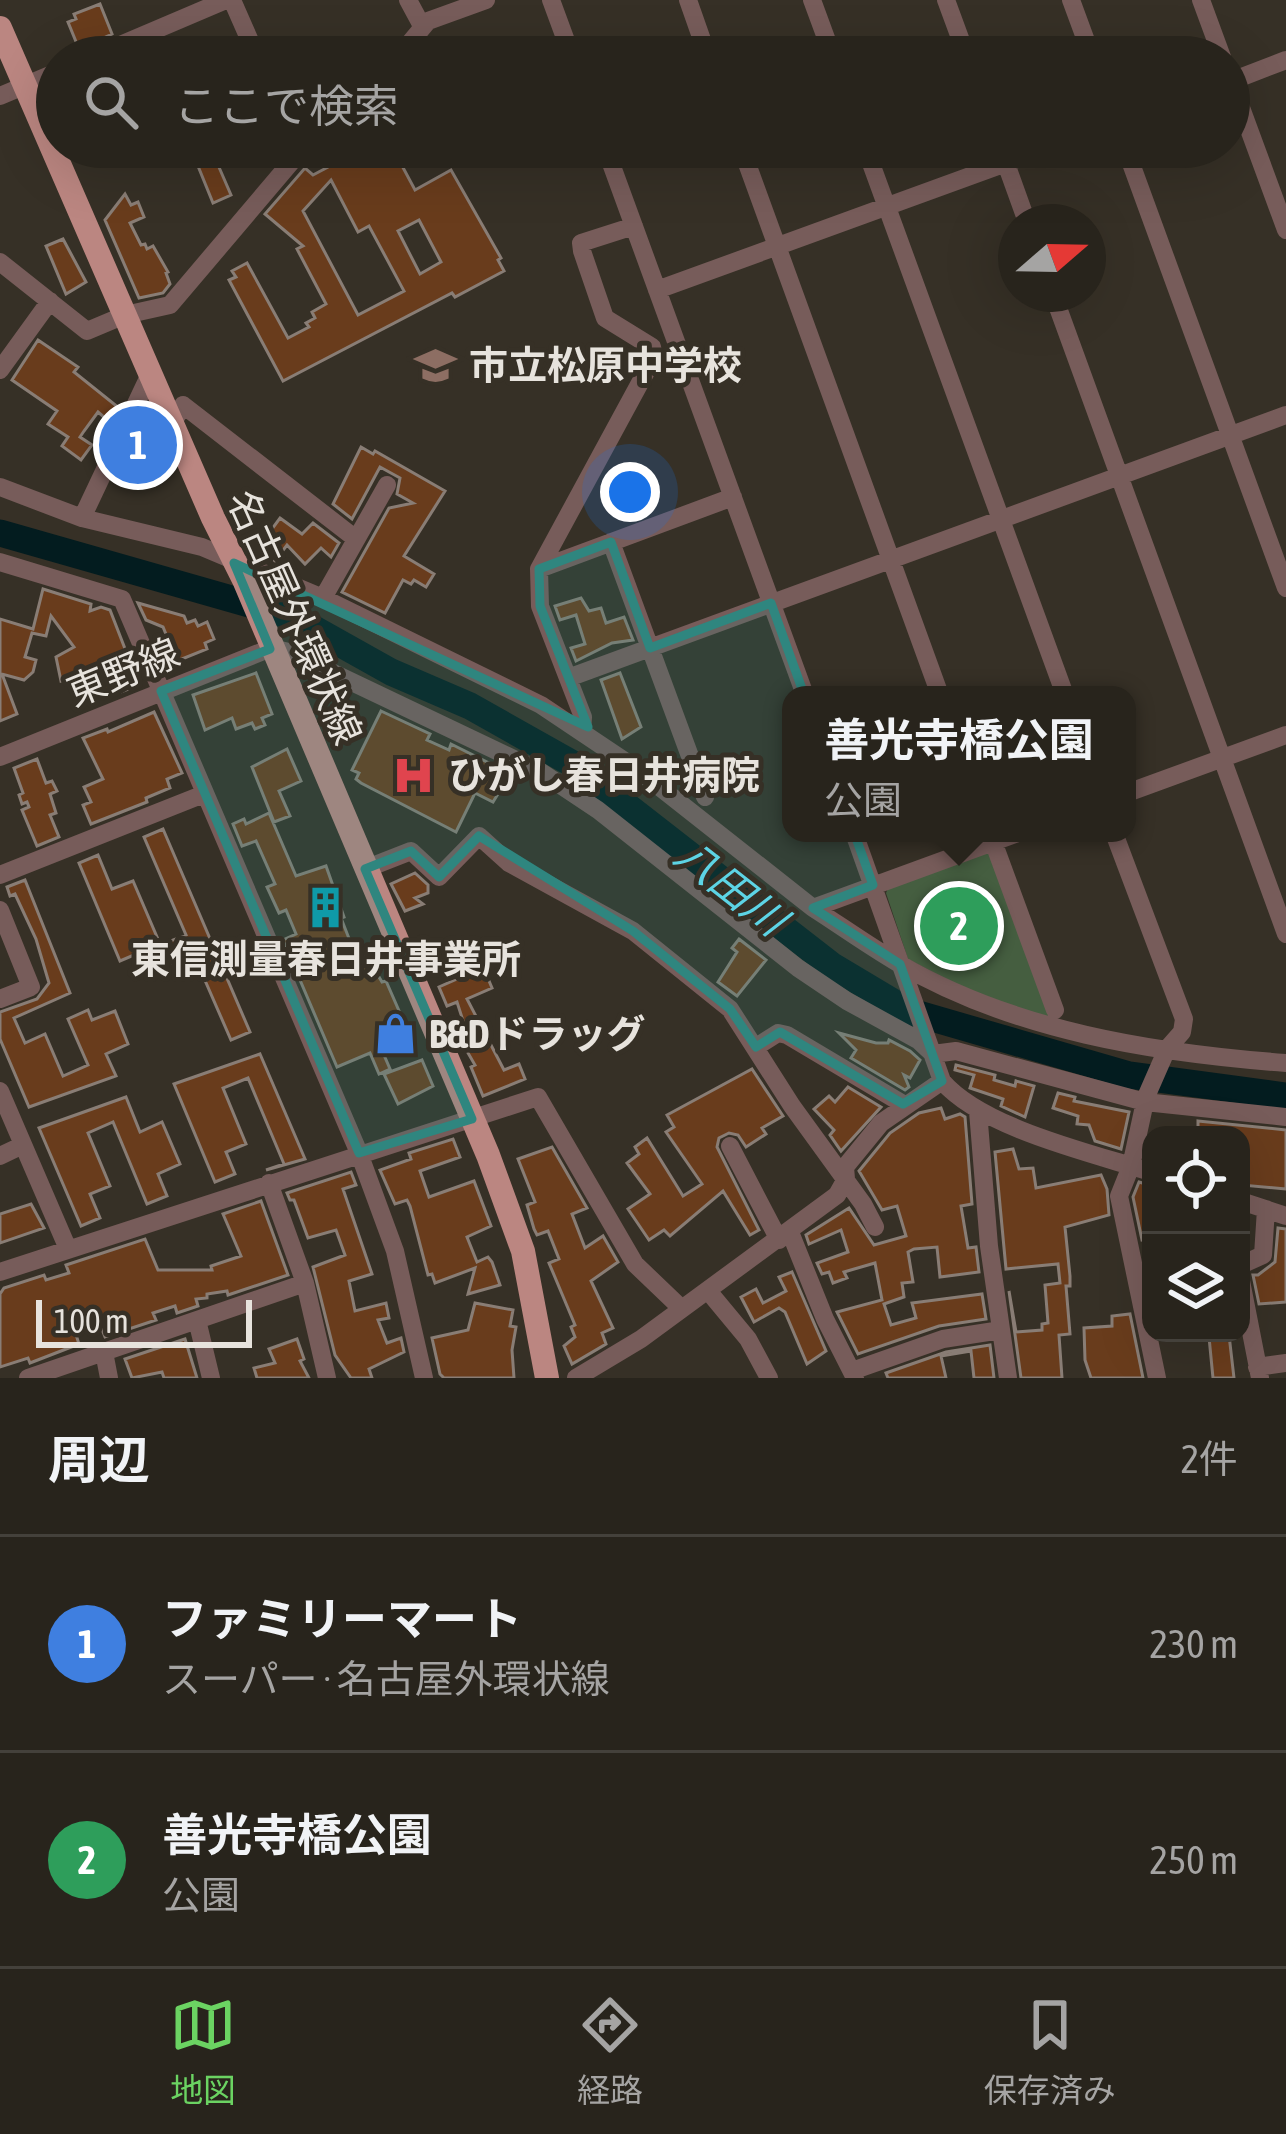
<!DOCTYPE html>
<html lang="ja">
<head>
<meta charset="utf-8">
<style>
  :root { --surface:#28241c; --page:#343029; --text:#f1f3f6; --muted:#a5a4a3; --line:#44413b; --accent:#6bd362 }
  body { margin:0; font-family:"Asap Condensed","Noto Sans JP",sans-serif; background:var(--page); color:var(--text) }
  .controls { position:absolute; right:36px; bottom:36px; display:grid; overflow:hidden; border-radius:24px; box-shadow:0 12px 48px #0002 }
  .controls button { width:108px; height:108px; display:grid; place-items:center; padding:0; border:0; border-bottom:3px solid var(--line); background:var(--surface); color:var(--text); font:60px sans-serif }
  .compass { position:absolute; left:998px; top:204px; width:108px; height:108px; border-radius:50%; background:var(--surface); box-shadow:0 12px 48px #0002; rotate:70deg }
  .scale { position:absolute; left:36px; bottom:30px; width:216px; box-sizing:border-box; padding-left:12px; border:6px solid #e7e3dd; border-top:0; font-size:33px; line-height:42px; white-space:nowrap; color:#e7e3dd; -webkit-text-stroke:9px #363026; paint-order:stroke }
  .you { position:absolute; left:630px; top:492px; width:42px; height:42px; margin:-30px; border:9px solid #fff; border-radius:50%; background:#1a73e8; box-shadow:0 0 0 18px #1a73e833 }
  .badge { display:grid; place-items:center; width:78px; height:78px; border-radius:50%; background:var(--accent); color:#fff; font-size:39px; font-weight:700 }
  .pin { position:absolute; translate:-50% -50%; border:6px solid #fff; box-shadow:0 3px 12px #0006 }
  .popup { position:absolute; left:782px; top:686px; width:354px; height:156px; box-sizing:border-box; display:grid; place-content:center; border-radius:24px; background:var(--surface); filter:drop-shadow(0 3px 9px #0005); font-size:39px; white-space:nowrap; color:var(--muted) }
  .popup b { font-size:45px; color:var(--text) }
  .popup::after { content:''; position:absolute; left:50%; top:100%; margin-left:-24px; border:24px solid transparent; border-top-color:var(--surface) }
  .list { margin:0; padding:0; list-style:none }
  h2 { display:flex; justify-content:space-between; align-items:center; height:156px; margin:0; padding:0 48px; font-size:51px }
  h2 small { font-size:39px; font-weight:400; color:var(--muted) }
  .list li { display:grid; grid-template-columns:78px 1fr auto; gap:36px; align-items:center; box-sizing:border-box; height:216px; padding:0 48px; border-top:3px solid var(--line) }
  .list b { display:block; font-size:45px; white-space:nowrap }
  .list p { margin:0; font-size:39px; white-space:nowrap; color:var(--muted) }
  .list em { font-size:39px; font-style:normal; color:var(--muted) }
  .icon { flex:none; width:66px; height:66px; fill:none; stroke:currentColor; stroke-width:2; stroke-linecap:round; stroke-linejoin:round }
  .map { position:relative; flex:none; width:1286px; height:1378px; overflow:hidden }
  .search { position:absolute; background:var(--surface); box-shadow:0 12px 48px #0002; left:36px; right:36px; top:36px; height:132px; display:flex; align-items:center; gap:30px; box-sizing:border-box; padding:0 42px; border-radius:66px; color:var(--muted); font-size:45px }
  .sheet { height:588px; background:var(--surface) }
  nav { display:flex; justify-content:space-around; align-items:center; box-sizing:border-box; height:168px; border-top:3px solid var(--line); background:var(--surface); font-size:33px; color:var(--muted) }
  nav a { display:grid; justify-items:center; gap:6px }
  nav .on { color:var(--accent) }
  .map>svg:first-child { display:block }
</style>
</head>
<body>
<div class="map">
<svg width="1286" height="1378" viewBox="0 0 1286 1378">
  <rect width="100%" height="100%" fill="#363026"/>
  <!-- green -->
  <path fill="#455e40" d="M993,848L1056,1022L959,986L908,959L886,893L889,886Z"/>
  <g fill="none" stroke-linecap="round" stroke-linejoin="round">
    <!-- river -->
    <path stroke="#031c1f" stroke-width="27" d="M0,533L291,616L391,672L470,706L573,764L831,965L908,1011L1129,1075L1286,1096"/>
  </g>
  <!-- building -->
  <path fill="#693c1c" stroke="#897d75" stroke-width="3" fill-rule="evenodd" d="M100,4L112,34L79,49L68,22L76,19L74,14Z
    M366,147H392L415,190L451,170L501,258L498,260L504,271L455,297L452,293L283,381L229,280L236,277L232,271L247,263L288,338L309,327L306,323L315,318L312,312L326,304L297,249L303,246L265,214L305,168L313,175ZM331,180L358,232L369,226L404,291L358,315L303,211ZM419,220L441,262L420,274L398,231Z
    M215,158L231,195L213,203L198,166Z
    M125,194L131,205L138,202L144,217L130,223L141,245L145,244L147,249L153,246L168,272L166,273L170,284L163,293L139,298L105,220Z
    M63,239L86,282L66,294L46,246Z
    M38,340L78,367L74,372L119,408L112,424L98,412L84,431L80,437L92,445L81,460L62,446L68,437L48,424L57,411L12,380Z
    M361,447L373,454L375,451L445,491L404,556L434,574L426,587L414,580L411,584L403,580L385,613L342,592L389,508L413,503L397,494L400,478L380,467L352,519L333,504Z
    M280,518L302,534L313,523L339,543L331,557L321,548L305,564L287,545L275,561L258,548Z
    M43,589L91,604L90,611L101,607L110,610L139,685L121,692L120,687L84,701L70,678L61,681L56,657L74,647L51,616L46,636L32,633L25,657L36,660L33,672L24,680L2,674L17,714L0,721V619L33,629Z
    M581,598L589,611L601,608L606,623L624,617L633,640L612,643L576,661L571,648L585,644L576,615L560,620L555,606Z
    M138,603L184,616L187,623L195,620L198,626L207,622L214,639L205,643L207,649L177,661L163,627L146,620Z
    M256,673L272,714L262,718L265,725L255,729L252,723L236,729L232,718L205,730L193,695Z
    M620,673L641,727L622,739L601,680Z
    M381,711L430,734L427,740L449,750L451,744L515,776L507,792L501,789L493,802L475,793L456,832L361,783L356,779L359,773L352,770Z
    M154,712L182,773L167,779L170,788L146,798L147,802L91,824L83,805L91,802L84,787L103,779L83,738L107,729L108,732Z
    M287,749L301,781L279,791L290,816L274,822L252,767Z
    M37,759L46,783L52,781L57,791L50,794L56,813L50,815L59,837L37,846L22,810L29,807L27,802L22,804L19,795L23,793L14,768Z
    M269,813L296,876L326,866L344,917L341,918L357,959L366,955L382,982L386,981L410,1036L381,1048L390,1069L379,1074L370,1053L337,1067L283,940L296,934L286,910L279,913L267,887L275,884L256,841L242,846L233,824L244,819L246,824Z
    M163,829L250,1032L231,1040L200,969L180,978L163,944L186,935L144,837Z
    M98,855L112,889L133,881L160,944L120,961L79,863Z
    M415,873L428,885V893L415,898L423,904L405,911L391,884Z
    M25,880L70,993L14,1018L25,1043L45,1034L63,1076L88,1065L68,1019L88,1010L92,1020L115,1011L128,1044L106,1054L116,1076L29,1107L0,1039V1012L37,999L49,983L36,939L15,894L10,896L7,887Z
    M739,939L766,960L737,996L718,982L737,952L732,948Z
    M481,962L492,988L467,999L504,1070L519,1064L525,1079L483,1096L471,1067L475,1065L456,1032L465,1027L457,1002L447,1006L439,987L466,975L464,969Z
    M839,1033L876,1043H888L889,1040L910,1051L920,1060L910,1078L904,1075L909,1087L905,1090L851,1058L856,1050Z
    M260,1054L305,1159L266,1170L284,1164L248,1078L223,1088L246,1144L226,1152L235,1174L215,1182L174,1084Z
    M422,1060L433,1086L398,1104L384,1074Z
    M956,1065L995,1075L994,1080L1015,1086L1016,1081L1034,1086L1025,1117L1001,1106L1003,1099L970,1088L974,1075L955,1070Z
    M752,1069L783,1116L762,1128L766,1134L746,1147L738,1135L729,1133L719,1138L717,1147L759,1230L750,1235L723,1191L670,1236L664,1230L649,1240L628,1209L650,1194L627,1163L639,1154L635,1147L647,1138L683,1196L702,1184L666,1132L674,1127L667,1115Z
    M848,1087L881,1107L841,1151L830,1135L834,1130L814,1109L829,1096L835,1102Z
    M1058,1093L1075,1097L1074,1101L1129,1112L1121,1149L1095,1141L1089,1125L1077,1124L1078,1116L1053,1108Z
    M126,1097L140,1132L162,1122L180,1164L158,1174L167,1196L147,1204L113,1122L88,1133L110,1186L90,1194L100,1218L81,1226L39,1128Z
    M941,1108L945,1119L960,1114L965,1117L972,1204L961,1206L968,1248L976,1247L979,1272L940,1277L937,1247L914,1249L908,1252L913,1282L902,1283L904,1297L884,1304L891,1325L916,1318L912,1303L982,1294L986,1319L939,1326L858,1354L837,1312L882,1300L875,1263L844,1272L847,1278L833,1283L829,1272L822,1274L817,1263L848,1252L841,1230L809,1244L806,1235L849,1208L874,1245L906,1236L897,1206L882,1210L859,1171L890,1133L919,1113Z
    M1198,1121L1286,1130V1189L1241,1185V1135L1198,1130Z
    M453,1139L460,1157L420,1171L429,1197L474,1181L491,1226L467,1237L477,1262L488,1257L492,1262L500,1285L468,1294L475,1268L435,1283L432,1274L428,1275L410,1206L407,1200L395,1204L380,1170L411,1159L409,1153Z
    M552,1147L587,1208L572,1214L585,1248L603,1236L618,1262L591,1281L613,1328L602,1333L606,1344L572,1364L564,1346L575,1337L571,1327L575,1325L549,1263L559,1259L548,1231L537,1235L534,1229L527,1205L535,1202L518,1159Z
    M1013,1149L1019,1169L1033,1168L1036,1188L1101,1175L1107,1189L1109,1215L1065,1227L1070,1276V1286H1066L1070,1334L1059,1335L1062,1378H1021L1009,1291L1016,1332L1042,1330V1324L1048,1323L1045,1285L1060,1283L1058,1264L1006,1269L995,1152Z
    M351,1172L356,1185L343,1189L372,1274L349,1281L355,1311L386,1303L389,1318L378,1320L387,1343L401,1338L404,1352L369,1369L372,1378H351L335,1355L313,1267L345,1255L336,1230L308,1238L294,1200H290L287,1193Z
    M1139,1182L1149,1185L1151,1200V1238L1142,1240L1133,1197Z
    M261,1201L288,1275L228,1295L227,1291L207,1294V1298L196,1299L198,1306L177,1313L175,1306L153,1313L156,1320L105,1337L96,1314L72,1322L79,1344L30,1363L28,1358L0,1367V1294L4,1288L44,1275L46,1280L69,1273L66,1265L145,1239L158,1270H212L211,1266L241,1256L223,1214Z
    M31,1204L44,1228L0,1243V1214Z
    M1278,1228L1286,1229V1302L1259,1304L1253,1275H1258L1275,1262Z
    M792,1272L826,1351L807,1364L785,1312L779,1308L754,1322L741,1297L756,1289L763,1303L786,1291L779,1277Z
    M475,1303L513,1310L510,1326L516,1327L512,1350L514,1378H444L440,1374L432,1338L468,1330Z
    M1130,1314L1143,1378H1091L1085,1360L1084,1328L1112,1326V1316Z
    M1229,1335L1234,1378H1213L1209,1337Z
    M185,1339L197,1378H164L162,1372L132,1378L125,1359Z
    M297,1339L304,1359L300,1361L309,1378H257L254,1368L275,1363L269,1349Z
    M990,1345L994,1378H974L971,1351L941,1356L946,1378H888L886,1373L946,1352Z"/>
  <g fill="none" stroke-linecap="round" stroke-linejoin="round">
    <!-- minor -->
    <path stroke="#775c5a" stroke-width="18" d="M232,0L257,57
      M408,0L422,26
      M551,0L572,57
      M688,0L708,57
      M812,0L833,57
      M946,0L967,57
      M1071,0L1092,57
      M1201,0L1222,57
      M92,57L226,0
      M398,57L428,21L486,0
      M1229,75L1286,230
      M1229,82L1286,60
      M0,96L57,72
      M605,147L805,695
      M741,147L940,695
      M865,147L1065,695
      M1000,147L1027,222
      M1125,147L1286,588
      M0,262L87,331L125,315L170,305L304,147
      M657,290L1050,147
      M1053,294L1286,934
      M0,370L50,301
      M172,424L183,405L356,539
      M0,487L82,518L202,547L323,598L541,705L638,770L813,908L1018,833
      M82,518L150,374
      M611,542L705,797
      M0,562L122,599L359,1153L395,1251L424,1378
      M539,569L733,497
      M323,598L387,485
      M568,678L1286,415
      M582,731L583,717L540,606L539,569L654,357L652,347L605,318L582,251L581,243L634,226
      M0,757L271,648L289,652L541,772L598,810L798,968L847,1001L918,1040L933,1054L956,1051L1145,1102L1286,1117
      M1127,793L1286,735
      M854,833L942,1081C982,1128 1091,1153 1151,1172
      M990,833L1055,1010
      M1114,833L1184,1019L1182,1032L1167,1049L1146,1097L1131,1166L1119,1196L1157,1378
      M365,869L411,851L439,877L479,836L509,863L633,931L730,1009L792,1106L863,1204L875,1227
      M0,875L204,794
      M813,908C841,926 869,946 898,963C1014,1031 1153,1053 1286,1063
      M0,910L31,987L0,999
      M756,1047L778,1033L787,1035L903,1104
      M0,1091L68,1249
      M978,1111L989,1246L1008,1378
      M730,1146L779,1240
      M0,1156L23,1145
      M269,1183L305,1283L327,1378
      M1241,1201L1286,1216
      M790,1232L825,1319L855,1378
      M1241,1265L1263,1255L1266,1209
      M0,1272L538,1097L635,1264L682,1309
      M1241,1281L1260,1378
      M709,1292L748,1339L769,1378
      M197,1320L211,1378
      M104,1352L109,1378
      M1257,1367L1286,1363
      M852,1371L943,1339L1001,1330
      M28,1378L305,1283
      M576,1378L641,1339L837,1195L846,1179L845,1167L881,1123L942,1081"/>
    <!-- major -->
    <path stroke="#bb8681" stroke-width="24" d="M0,28L213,518L245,582L488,1155L523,1251L547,1378"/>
  </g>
  <!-- marked area -->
  <path fill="#2f867f" fill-opacity="0.2" stroke="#2f867f" stroke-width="9" stroke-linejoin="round" d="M611,542L650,648L771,603L873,885L813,908L900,964L942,1081L903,1104L780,1032L756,1047L730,1009L633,931L479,836L439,877L411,851L365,869L472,1119L359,1153L161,691L270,649L234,563L588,727L540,606L539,569Z"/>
  <!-- icons -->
  <defs>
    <symbol id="school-bare" viewBox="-9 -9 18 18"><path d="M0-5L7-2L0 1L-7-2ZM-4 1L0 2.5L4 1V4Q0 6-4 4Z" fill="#8d6e63" stroke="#363026" stroke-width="2.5" paint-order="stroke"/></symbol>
    <symbol id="hospital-bare" viewBox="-9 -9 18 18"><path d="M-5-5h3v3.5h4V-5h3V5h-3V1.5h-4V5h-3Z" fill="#e0444e" stroke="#363026" stroke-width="2.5" paint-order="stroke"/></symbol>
    <symbol id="building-bare" viewBox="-9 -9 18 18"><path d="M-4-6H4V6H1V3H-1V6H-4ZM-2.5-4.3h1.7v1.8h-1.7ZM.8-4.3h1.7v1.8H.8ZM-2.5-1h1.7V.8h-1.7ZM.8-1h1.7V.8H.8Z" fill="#0f9aa8" stroke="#363026" stroke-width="2.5" paint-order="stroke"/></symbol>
    <symbol id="shop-bare" viewBox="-9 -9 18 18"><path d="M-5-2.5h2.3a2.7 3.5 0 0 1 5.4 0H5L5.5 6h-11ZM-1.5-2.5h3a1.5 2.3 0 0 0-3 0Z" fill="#3f7fe0" stroke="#363026" stroke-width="2.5" paint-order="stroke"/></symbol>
  </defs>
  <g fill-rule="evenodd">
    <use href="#school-bare" x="406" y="336" width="59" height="59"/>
    <use href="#hospital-bare" x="384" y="746" width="59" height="59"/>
    <use href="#building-bare" x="296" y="878" width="59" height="59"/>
    <use href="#shop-bare" x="366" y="1004" width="59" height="59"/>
  </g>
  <g text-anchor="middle" stroke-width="10" stroke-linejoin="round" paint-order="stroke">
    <!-- poi labels -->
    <g font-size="39" font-weight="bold" fill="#e7e3dd" stroke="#363026" text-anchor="start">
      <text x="469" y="379">市立松原中学校</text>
      <text x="448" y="789">ひがし春日井病院</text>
      <text x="326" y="973" text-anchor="middle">東信測量春日井事業所</text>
      <text x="429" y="1048">B&amp;Dドラッグ</text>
    </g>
    <!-- street labels -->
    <g font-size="39" fill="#e7e3dd" stroke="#363026">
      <text transform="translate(295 617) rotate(66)" y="14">名古屋外環状線</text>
      <text transform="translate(123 672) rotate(-22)" y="14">東野線</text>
    </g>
    <!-- water labels -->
    <g font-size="42" font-style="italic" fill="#5dd4e5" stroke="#363026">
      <text transform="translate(731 887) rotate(38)" y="15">八田川</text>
    </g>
  </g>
</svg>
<div class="controls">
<button><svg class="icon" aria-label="locate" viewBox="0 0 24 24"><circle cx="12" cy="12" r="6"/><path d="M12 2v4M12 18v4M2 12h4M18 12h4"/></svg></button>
<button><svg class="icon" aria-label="layers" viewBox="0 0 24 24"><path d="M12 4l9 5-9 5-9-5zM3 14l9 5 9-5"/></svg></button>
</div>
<svg class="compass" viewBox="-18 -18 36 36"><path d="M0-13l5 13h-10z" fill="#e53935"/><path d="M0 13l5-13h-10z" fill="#a5a4a3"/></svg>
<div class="scale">100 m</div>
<div class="you"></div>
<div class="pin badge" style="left:138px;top:445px;background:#3f7fe0">1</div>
<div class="pin badge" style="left:959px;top:926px;background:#2e9e5b">2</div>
<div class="popup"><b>善光寺橋公園</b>公園</div>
<div class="search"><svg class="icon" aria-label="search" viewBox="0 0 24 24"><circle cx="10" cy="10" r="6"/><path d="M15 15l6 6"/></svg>ここで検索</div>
</div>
<section class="sheet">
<h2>周辺<small>2件</small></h2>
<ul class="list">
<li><span class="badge" style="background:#3f7fe0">1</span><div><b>ファミリーマート</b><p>スーパー · 名古屋外環状線</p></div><em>230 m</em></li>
<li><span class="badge" style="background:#2e9e5b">2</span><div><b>善光寺橋公園</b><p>公園</p></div><em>250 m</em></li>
</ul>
</section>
<nav>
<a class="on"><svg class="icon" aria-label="map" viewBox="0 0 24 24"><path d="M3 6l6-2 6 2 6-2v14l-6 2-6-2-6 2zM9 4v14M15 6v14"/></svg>地図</a>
<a><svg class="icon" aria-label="directions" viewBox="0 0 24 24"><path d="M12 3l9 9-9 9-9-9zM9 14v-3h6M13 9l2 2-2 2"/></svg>経路</a>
<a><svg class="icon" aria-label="saved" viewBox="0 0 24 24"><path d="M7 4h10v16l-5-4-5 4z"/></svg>保存済み</a>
</nav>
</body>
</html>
